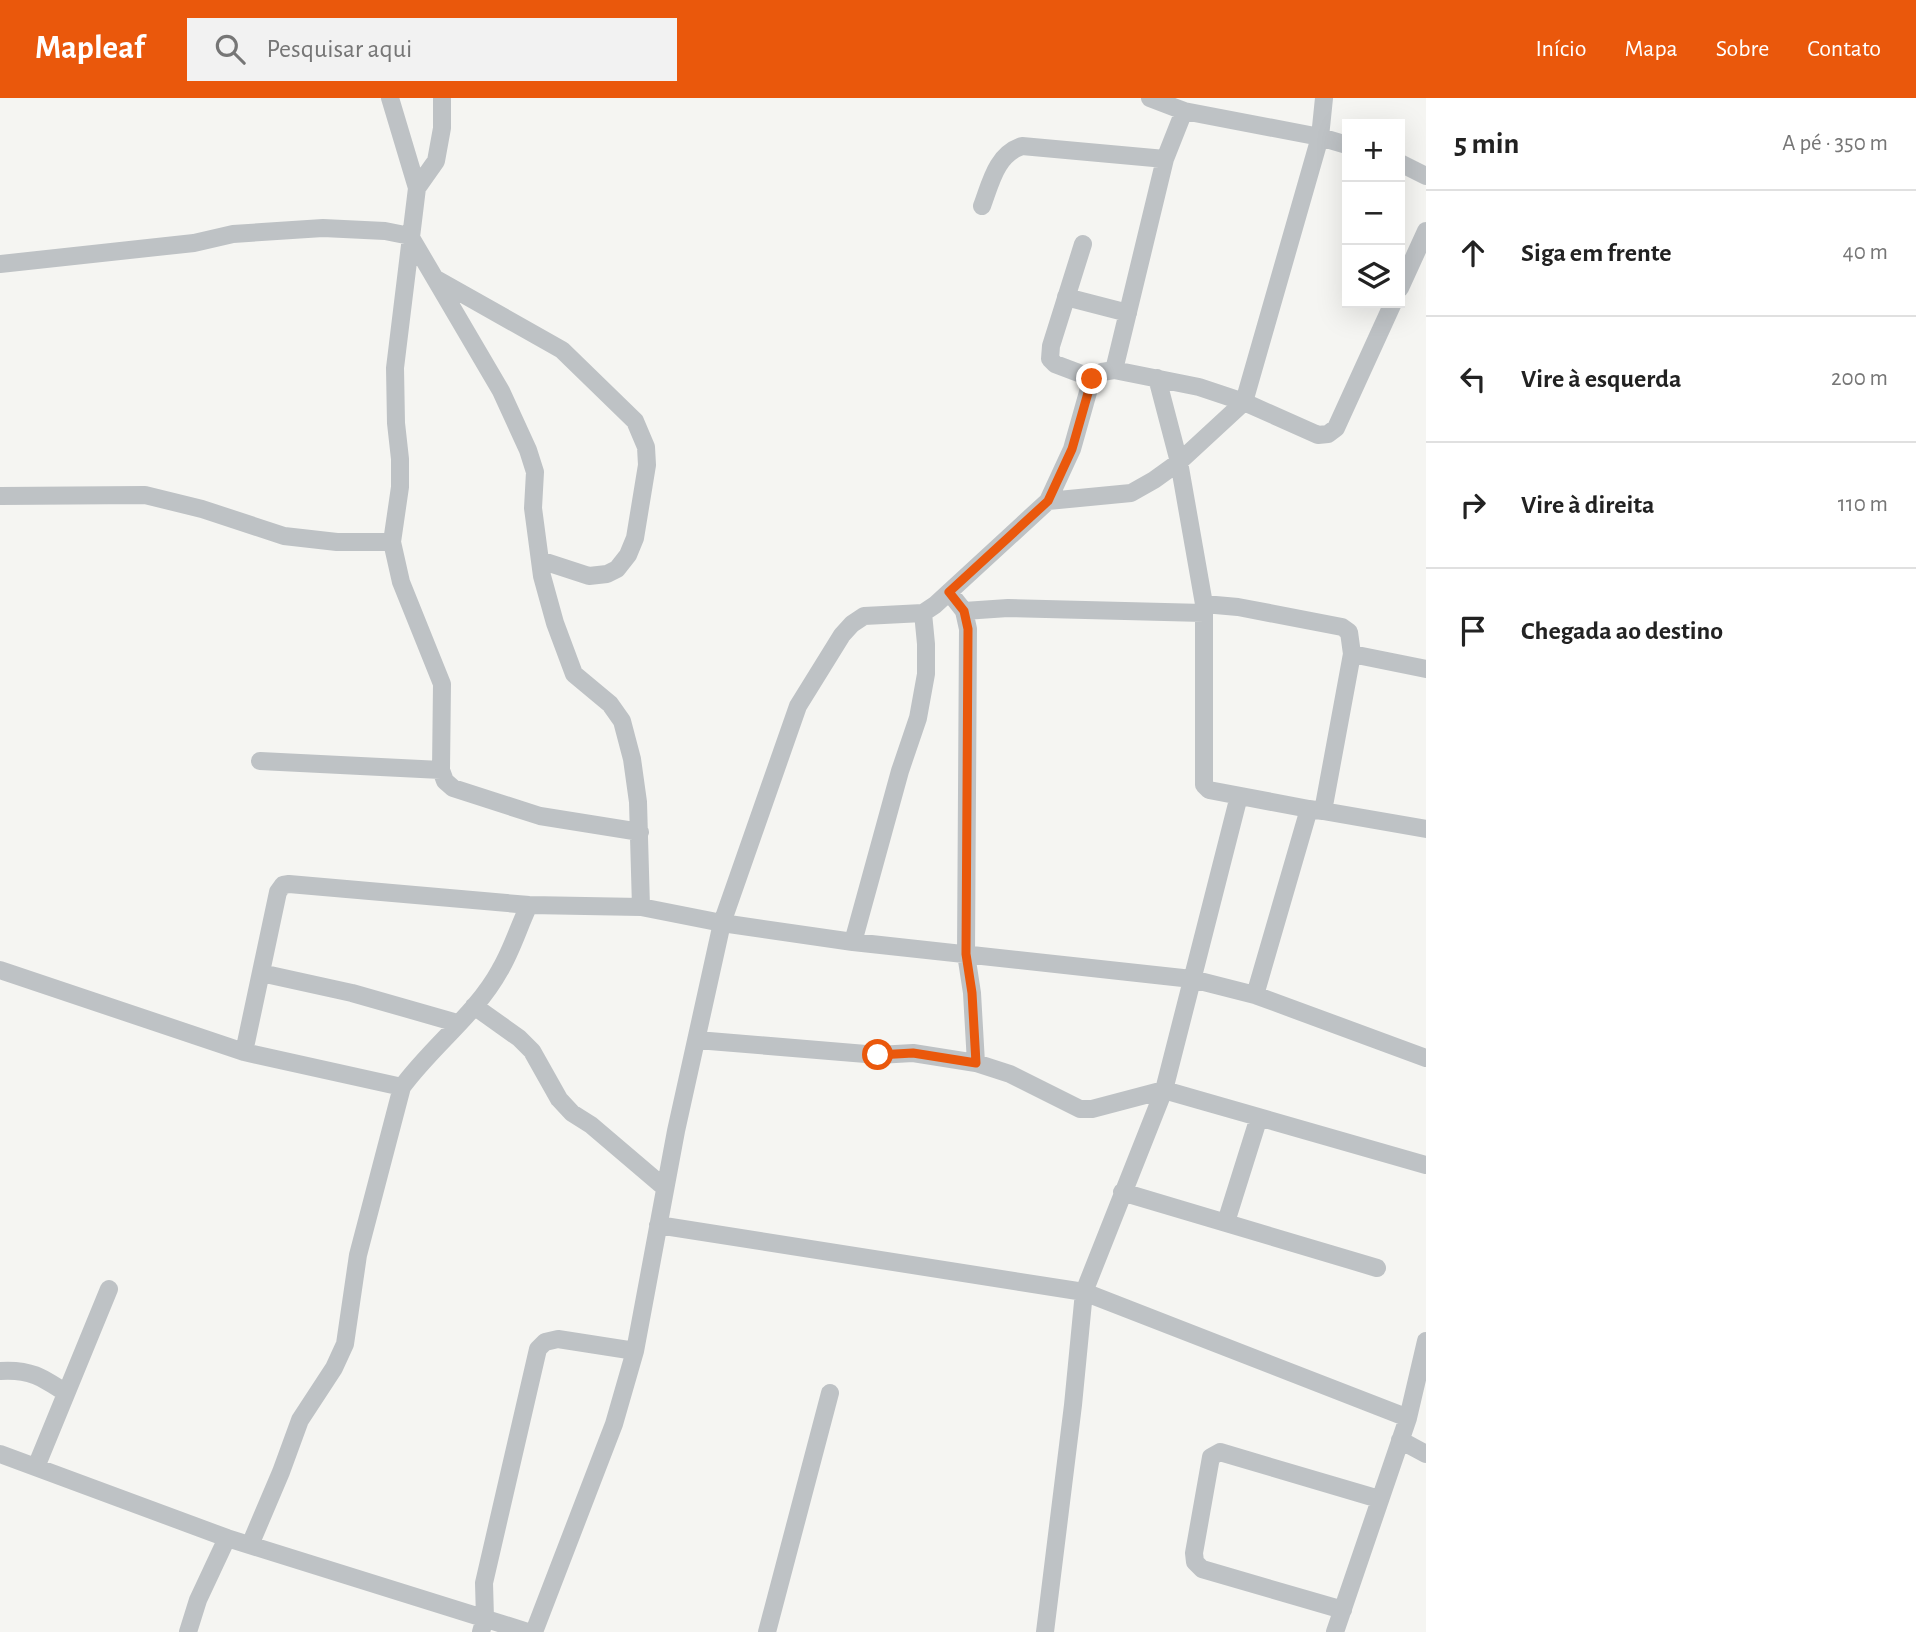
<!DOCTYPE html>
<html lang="pt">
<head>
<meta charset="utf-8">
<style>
  :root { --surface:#fff; --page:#f2f2f2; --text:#222; --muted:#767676; --line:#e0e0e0; --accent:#ea580c }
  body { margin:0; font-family:"Alegreya Sans",sans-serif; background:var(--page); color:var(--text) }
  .controls { position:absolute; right:21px; top:21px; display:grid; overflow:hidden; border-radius:0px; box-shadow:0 7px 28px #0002 }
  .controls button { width:63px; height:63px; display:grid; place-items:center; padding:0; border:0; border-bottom:2px solid var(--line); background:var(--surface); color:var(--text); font:35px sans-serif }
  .stop { position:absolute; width:21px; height:21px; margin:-16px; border:5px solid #ea580c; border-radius:50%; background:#fff }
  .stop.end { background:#ea580c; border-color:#fff; box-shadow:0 2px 7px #0008 }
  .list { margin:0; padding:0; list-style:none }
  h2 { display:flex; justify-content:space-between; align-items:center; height:91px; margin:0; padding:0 28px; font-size:30px }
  h2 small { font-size:23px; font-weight:400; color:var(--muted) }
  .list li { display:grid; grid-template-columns:46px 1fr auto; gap:21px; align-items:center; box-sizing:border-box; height:126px; padding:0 28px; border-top:2px solid var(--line) }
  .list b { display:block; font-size:26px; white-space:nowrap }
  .list em { font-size:23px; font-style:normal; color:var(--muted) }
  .icon { flex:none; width:38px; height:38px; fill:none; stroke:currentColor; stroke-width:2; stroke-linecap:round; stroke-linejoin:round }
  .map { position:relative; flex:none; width:1426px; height:1534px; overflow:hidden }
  header { display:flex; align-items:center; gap:42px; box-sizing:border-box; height:98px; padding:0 35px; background:var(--accent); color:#fff }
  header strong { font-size:33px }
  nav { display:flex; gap:38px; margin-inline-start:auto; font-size:24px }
  .search { width:490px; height:63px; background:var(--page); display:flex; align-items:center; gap:18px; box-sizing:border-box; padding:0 24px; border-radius:0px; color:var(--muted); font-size:26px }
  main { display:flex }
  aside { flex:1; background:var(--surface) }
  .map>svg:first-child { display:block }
</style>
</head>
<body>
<header>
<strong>Mapleaf</strong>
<div class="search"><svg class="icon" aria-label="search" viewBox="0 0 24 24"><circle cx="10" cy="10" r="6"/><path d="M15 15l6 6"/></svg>Pesquisar aqui</div>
<nav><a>Início</a><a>Mapa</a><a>Sobre</a><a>Contato</a></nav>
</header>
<main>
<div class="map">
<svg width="1426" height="1534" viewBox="0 0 1426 1534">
  <rect width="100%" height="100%" fill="#f5f5f2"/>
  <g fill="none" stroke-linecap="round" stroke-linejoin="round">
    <!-- minor -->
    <path stroke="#bec2c5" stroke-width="18" d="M390,0L417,90L395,270L396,325L400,361V389L392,444L401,484L442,586L441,672L445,683L453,690L540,718L640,734
      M1150,0L1184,13
      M1400,65L1426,78
      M417,90L436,63L442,30V0
      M982,108C991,84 996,57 1022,48L1165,61
      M1083,146L1051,248L1050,261L1055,266L1092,280
      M0,166L194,145L233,136L323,130L385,133L410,138L501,293L528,352L535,374L533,410L542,478L555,525L574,576L610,606L622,623L632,661L638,704L641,809
      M438,182L562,252L635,323L646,349L647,367L635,440L628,457L617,471L607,476L589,478L540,462
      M1400,190L1426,133
      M1066,199L1128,215
      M1114,272L1165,61L1184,13L1320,39L1347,47
      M1157,280L1179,364L1204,506V687L1209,692L1309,711
      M0,398L145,397L202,411L284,438L337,444H392
      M1048,403L1131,395L1154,382L1179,364L1244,304L1320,39L1324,0
      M949,494L964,513L968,531L966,856L972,895L976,965
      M1204,506L1238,509L1342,529L1349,534L1352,556L1323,713L1309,711L1255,897
      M964,513L1008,510L1204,515
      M1352,556L1426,571
      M260,663L441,672
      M1323,713L1426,731
      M853,844L900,673L918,620L926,576V546L923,515
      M0,872L244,954L402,989
      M261,875L352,895L457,925
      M474,908L519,940L532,953L559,1001L572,1015L591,1027L665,1090
      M697,942L878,957L913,955L976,965L1010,976L1080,1011H1092L1164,992L1426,1067
      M244,954L278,794L283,787L289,786L529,807L641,809L722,825L853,844L1192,881L1255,897L1426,960
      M1122,1094L1377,1170
      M1226,1124L1259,1019
      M658,1127L1084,1194L1408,1320
      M0,1273C30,1271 42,1279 66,1295
      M1400,1342L1426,1356
      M0,1356L227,1440L528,1534
      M36,1369L109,1191
      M250,1447L281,1374L300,1322L334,1270L345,1246L358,1157L402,989C432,948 476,916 500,872C512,852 519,828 529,807
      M1343,1512L1202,1471L1195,1464L1194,1455L1211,1359L1220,1354L1379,1401
      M188,1534L198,1502L227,1440
      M481,1534L485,1520L484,1485L538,1251L545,1244L558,1241L635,1253
      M534,1534L614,1326L635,1253L676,1033L722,825L798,608L842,537L852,526L864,518L923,515L935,507L1048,403L1072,351L1092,280L1102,274L1114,272L1199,289L1244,304L1318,337L1328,336L1336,330L1393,205
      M767,1534L830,1295
      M1045,1534L1073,1307L1084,1194L1164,992L1239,698
      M1335,1534L1408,1320L1426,1243"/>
  </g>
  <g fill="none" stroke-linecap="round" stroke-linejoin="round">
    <!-- route -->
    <path stroke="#ea580c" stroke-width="9" d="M878,957L913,955L976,965L972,895L966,856L968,531L964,513L949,494L1048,403L1072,351L1092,281"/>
  </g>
</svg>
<div class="controls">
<button>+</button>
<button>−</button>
<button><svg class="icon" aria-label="layers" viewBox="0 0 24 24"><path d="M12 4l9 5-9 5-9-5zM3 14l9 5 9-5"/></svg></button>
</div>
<div class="stop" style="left:878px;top:957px"></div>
<div class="stop end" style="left:1092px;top:281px"></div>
</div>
<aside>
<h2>5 min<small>A pé · 350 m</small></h2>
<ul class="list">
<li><svg class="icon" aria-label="ahead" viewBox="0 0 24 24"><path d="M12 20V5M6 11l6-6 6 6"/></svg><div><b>Siga em frente</b></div><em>40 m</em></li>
<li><svg class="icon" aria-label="left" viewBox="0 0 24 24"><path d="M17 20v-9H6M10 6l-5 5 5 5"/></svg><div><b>Vire à esquerda</b></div><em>200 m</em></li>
<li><svg class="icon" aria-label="right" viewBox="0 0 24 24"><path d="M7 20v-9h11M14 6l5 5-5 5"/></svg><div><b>Vire à direita</b></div><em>110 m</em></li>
<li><svg class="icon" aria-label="arrive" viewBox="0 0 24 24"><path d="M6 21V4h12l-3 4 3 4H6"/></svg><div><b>Chegada ao destino</b></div></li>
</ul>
</aside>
</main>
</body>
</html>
